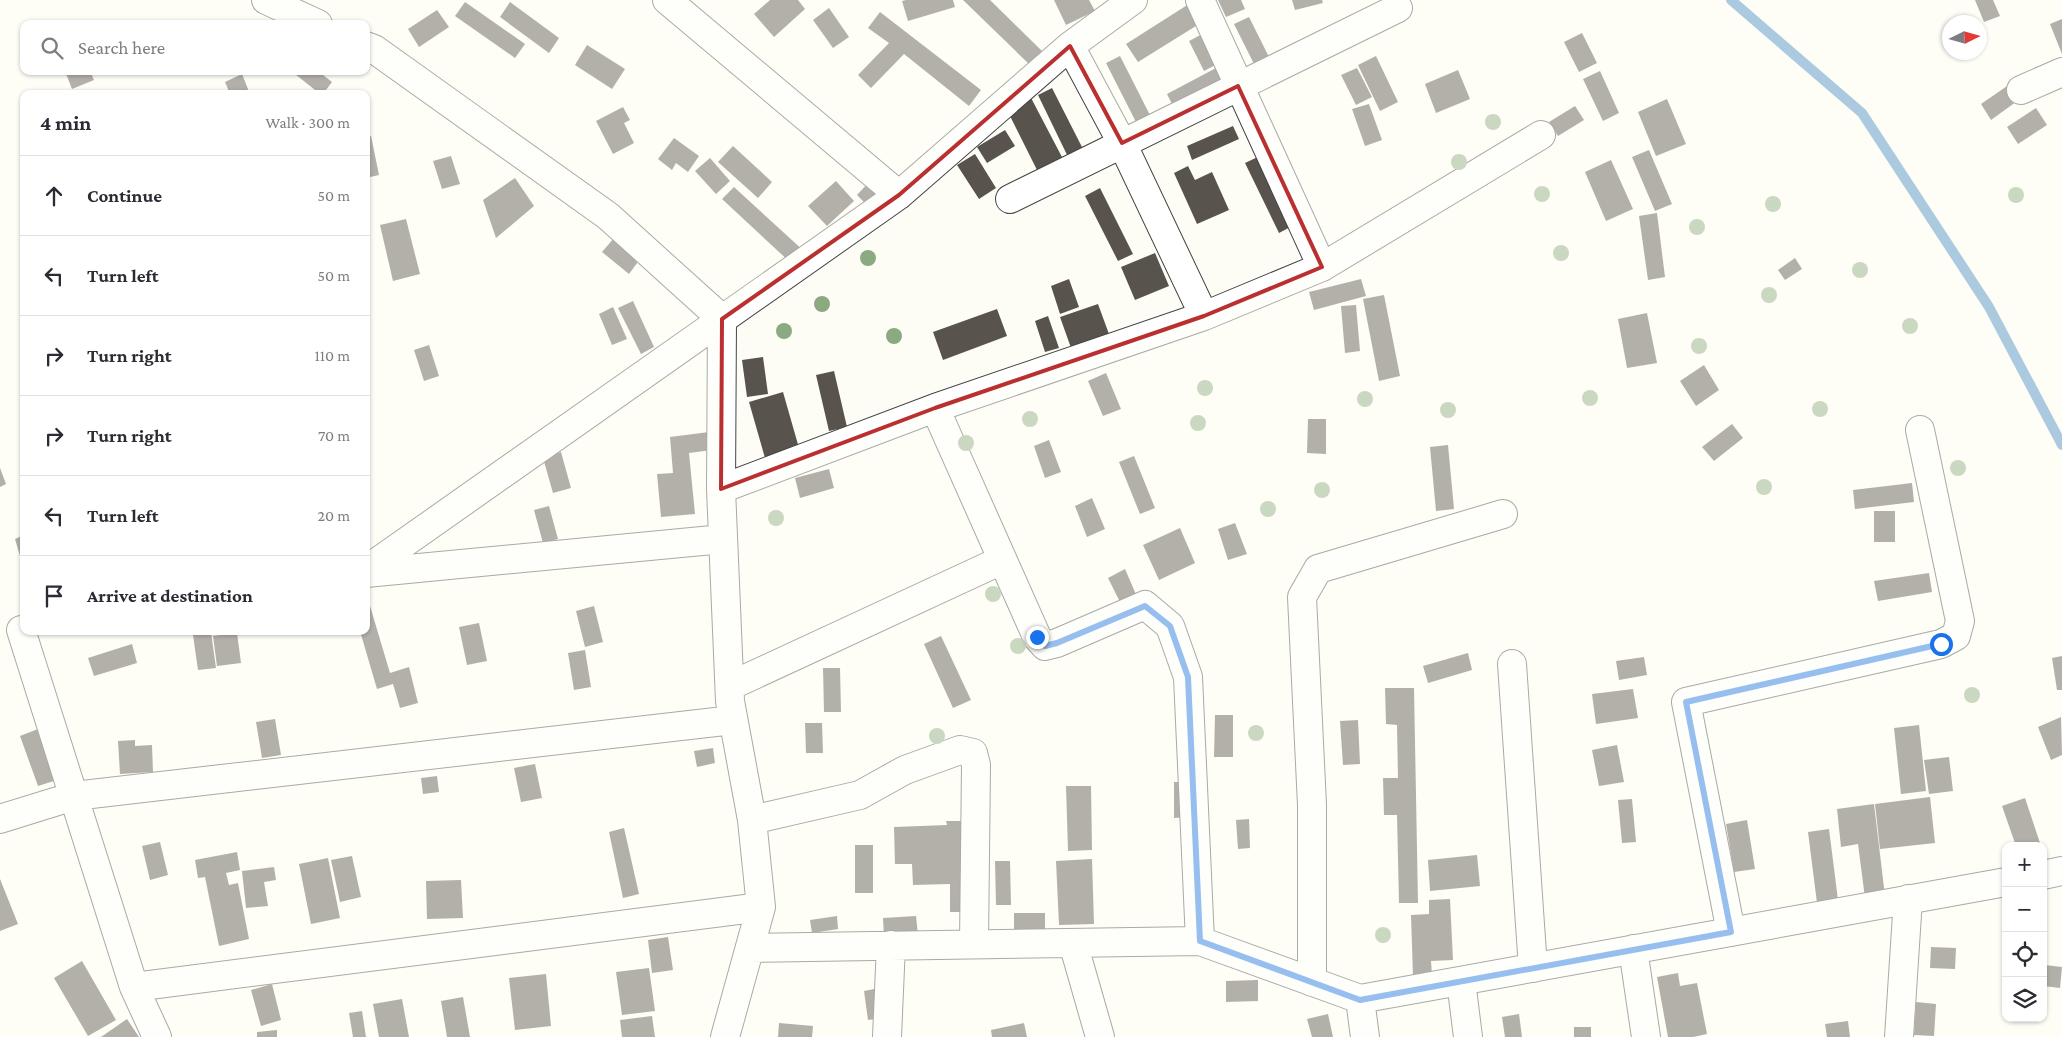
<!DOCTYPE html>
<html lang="en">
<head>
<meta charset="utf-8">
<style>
  :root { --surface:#fff; --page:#f2f2f3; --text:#2b2b33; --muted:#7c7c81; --line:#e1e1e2 }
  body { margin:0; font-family:"Crimson Pro",serif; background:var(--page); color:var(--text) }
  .controls { position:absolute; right:15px; bottom:15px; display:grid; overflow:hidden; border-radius:10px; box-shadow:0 1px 4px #0004 }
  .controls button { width:45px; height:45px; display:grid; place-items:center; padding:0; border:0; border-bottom:1px solid var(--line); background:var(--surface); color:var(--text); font:25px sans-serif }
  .compass { position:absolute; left:1942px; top:15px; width:45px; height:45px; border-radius:50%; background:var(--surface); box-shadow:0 1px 4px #0004; rotate:85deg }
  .stop { position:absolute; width:15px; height:15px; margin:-11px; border:4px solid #1a73e8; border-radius:50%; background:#fff }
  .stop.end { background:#1a73e8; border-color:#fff; box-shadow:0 1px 5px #0008 }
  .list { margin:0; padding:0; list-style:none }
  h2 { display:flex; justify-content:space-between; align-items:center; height:65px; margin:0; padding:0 20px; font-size:21px }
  h2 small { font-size:16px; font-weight:400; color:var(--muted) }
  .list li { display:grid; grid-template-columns:32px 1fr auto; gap:15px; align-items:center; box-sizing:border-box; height:80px; padding:0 20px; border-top:1px solid var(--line) }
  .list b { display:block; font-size:19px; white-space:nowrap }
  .list em { font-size:16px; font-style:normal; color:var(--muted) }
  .icon { flex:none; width:28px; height:28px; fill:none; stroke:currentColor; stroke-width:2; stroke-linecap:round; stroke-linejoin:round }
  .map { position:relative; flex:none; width:2062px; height:1037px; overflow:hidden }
  .search { position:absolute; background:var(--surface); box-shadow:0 1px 4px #0004; left:20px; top:20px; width:350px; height:55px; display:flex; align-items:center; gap:12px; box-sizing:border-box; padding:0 18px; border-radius:10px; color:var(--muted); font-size:19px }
  .panel { position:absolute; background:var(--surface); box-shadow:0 1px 4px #0004; left:20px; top:90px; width:350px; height:545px; border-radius:10px }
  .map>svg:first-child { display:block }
</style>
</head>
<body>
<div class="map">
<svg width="2062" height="1037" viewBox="0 0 2062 1037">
  <rect width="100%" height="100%" fill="#fefdf5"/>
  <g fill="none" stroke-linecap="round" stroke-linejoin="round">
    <!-- stream -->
    <path stroke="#488dc6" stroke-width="10" d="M1731,0L1862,113L1989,307L2062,445"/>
  </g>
  <!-- building -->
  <path fill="#59534e" d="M770,0H798L805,9L774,37L754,14Z
    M906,0H953L955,7L908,21L902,1Z
    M963,0H990L1042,51L1029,64Z
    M1054,0H1089L1095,11L1066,25Z
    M1218,0H1241L1245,9L1226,17Z
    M1292,0H1322L1323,3L1295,10Z
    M1975,0H1993L2000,16L1984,22Z
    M465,2L525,44L515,58L455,16Z
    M510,2L559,38L549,53L500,17Z
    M1192,2L1204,21L1138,62L1126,44Z
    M829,8L849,37L833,48L813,20Z
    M437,10L449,27L419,47L408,29Z
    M880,12L981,90L969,106L904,54L871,88L858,75L889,43L868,28Z
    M1249,17L1270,59L1255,66L1234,24Z
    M2062,19V54L2050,24Z
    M1206,32L1221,62L1204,71L1189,41Z
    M1582,33L1597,63L1579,72L1564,42Z
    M587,45L625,69L612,89L575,65Z
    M1120,56L1152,119L1138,126L1106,63Z
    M1376,56L1398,102L1380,111L1358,65Z
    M1216,68L1224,82L1174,108L1167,94Z
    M1357,68L1372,97L1356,105L1341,75Z
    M1458,70L1470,99L1436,113L1425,84Z
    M65,71H90L94,80L72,89Z
    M297,71H318L332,82L323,94H320L295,74Z
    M1600,71L1619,113L1603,121L1583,79Z
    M242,74L250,94H230L225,82Z
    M2010,84L2020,99L1991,120L1981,104Z
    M1052,88L1084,151L1069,159L1038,95Z
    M1029,94L1063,159L1038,172L1005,106Z
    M1667,99L1686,144L1656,156L1638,112Z
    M1369,104L1382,140L1365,146L1352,109Z
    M1575,106L1584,120L1558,136L1549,122Z
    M623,107L630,120L624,123L634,143L613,154L596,121Z
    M2036,108L2047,125L2018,144L2007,127Z
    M1233,126L1239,139L1192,160L1187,146Z
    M1005,130L1015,146L987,163L977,147Z
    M371,136L379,175L366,178V137Z
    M674,138L699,156L688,172L676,163L672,170L658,159Z
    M733,146L772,182L758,198L718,162Z
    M1649,150L1672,204L1655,211L1632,157Z
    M975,154L996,188L979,199L957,165Z
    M1262,155L1296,224L1279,233L1245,163Z
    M451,156L460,184L442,189L433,161Z
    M710,158L730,181L716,194L695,171Z
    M1611,160L1633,209L1606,221L1585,172Z
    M1188,166L1195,180L1212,172L1229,210L1197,224L1174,173Z
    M515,178L534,206L496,238L483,200Z
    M871,180L887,195L872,210L857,195Z
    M836,181L854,201L827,226L808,206Z
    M734,187L805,252L793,265L722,199Z
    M1100,188L1133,254L1118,261L1085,196Z
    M1657,213L1665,277L1648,280L1639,216Z
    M406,219L420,274L393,281L380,225Z
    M614,238L640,259L629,274L602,252Z
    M1155,253L1169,286L1135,300L1121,267Z
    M1795,258L1802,269L1785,280L1778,270Z
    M1069,279L1079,307L1060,314L1051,286Z
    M1361,279L1366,296L1314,310L1309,292Z
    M1384,295L1400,376L1379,381L1363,299Z
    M633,301L654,347L641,354L618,308Z
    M1098,304L1113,345L1075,359L1060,317Z
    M1356,305L1360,351L1345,353L1341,306Z
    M613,307L627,339L612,345L599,314Z
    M997,309L1007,336L943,360L933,332Z
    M1647,313L1657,363L1627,368L1618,319Z
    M1048,316L1059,348L1045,352L1035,321Z
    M429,345L439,376L424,381L414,350Z
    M763,357L768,394L747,397L742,360Z
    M1704,365L1719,390L1696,406L1680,381Z
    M834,371L847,427L829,431L816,375Z
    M1106,373L1121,409L1103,416L1088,381Z
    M783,392L801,455L767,465L749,402Z
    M1308,419H1326V454L1307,453Z
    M1732,424L1743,438L1714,461L1702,447Z
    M709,432L712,450L689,453L695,514L661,517L657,474L673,473L670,437Z
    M1049,440L1061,472L1045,478L1034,446Z
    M1448,445L1454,509L1436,511L1430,447Z
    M561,452L571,488L553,493L543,458Z
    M1134,456L1155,508L1140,514L1119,462Z
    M0,468L6,484L0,487Z
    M829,469L834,488L800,498L795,478Z
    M1912,483L1914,502L1855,509L1853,490Z
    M1092,498L1105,529L1087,537L1075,506Z
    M549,506L558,539L543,543L534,510Z
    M1874,511H1895V542H1874Z
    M1235,523L1247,554L1228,560L1218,529Z
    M1180,528L1195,563L1159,580L1143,545Z
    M24,535V566H23L15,539Z
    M1125,569L1138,599L1122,606L1108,578Z
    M1929,573L1932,592L1878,601L1874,581Z
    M370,606L390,673L409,667L418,703L400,708L393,684L377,689L360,631H366V607Z
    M594,606L603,642L585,647L576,611Z
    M479,623L487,661L467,665L459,627Z
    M211,632L216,668L198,670L193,635Z
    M237,633L241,663L217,666L213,636Z
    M941,636L971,700L953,708L924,644Z
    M132,644L137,663L94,676L88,658Z
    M585,650L591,687L574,690L568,653Z
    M1468,653L1472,670L1428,683L1423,666Z
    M2062,656V690H2057L2052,658Z
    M1644,657L1647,675L1619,680L1616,661Z
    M823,668H840L841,712H824Z
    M1385,688H1414L1418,903H1399L1397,815H1384L1383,778H1398L1397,725L1386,724Z
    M1633,689L1638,718L1596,724L1592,694Z
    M1215,715H1233V757H1214Z
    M2061,717L2062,755L2051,760L2038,727Z
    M275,719L281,755L262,758L256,722Z
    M1358,720L1360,764L1343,765L1340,721Z
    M805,723H822L823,753H806Z
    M1919,725L1926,791L1901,794L1894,728Z
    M38,729L57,780L38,786L20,736Z
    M135,740V746L152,745L153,772L120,774L118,741Z
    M1617,745L1624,782L1599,786L1592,750Z
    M713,748L715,763L697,767L694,751Z
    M1949,757L1953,791L1929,794L1924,760Z
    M535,764L542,798L521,802L514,768Z
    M437,776L439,792L423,794L421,778Z
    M1174,782H1189V817L1174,818Z
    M1066,786H1091L1092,850L1068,851Z
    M1930,797L1935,843L1880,849L1875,804Z
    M2025,798L2041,846H2016L2002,806Z
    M1632,799L1636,842L1622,843L1618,800Z
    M1874,804L1885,896L1865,898L1858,844L1841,847L1837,809Z
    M1249,819L1250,848L1238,849L1236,820Z
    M1747,820L1755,869L1734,872L1726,824Z
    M946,821H961L967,912H950V884L913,885L912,864H895L894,827L947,825Z
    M624,828L639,894L623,898L609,832Z
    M1829,829L1838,900L1817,903L1808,832Z
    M160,842L168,875L150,880L142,846Z
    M855,845H873V893H855Z
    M237,852L240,870L226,873L229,885L238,883L249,939L219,946L205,877L198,878L195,860Z
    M1477,855L1480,886L1430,891L1428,860Z
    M352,856L361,897L340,902L331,860Z
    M328,858L340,918L311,924L299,864Z
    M1092,859L1094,924L1059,925L1056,861Z
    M995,861H1010L1011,905H996Z
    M274,867L276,880L264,882L268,906L246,908L242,871Z
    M0,879L18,924L0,931Z
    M461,880L463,918L427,919L426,881Z
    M1450,899L1453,960L1431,961L1432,976H1413L1411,915L1429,914V900Z
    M1014,913H1045V936H1014Z
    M837,916L838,929L812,933L810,920Z
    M916,916L918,935L884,937L883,918Z
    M668,937L673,970L652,973L648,940Z
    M1931,947L1956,948L1955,969L1930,968Z
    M82,961L116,1020L88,1036L54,978Z
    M2045,965L2062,967L2060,988L2043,986Z
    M649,968L655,1011L622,1015L616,972Z
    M1678,973L1680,986L1697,983L1707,1034L1693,1037H1668L1657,977Z
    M546,974L551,1026L515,1030L509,978Z
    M1258,980V1001L1226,1002V981Z
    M272,984L281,1020L261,1026L251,990Z
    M879,988L884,1018L868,1020L864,991Z
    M463,997L470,1037H447L441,1001Z
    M402,999L409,1037H379L373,1004Z
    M1916,1002L1936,1004L1934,1036L1914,1035Z
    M362,1011L366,1037H353L349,1013Z
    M1328,1014L1333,1037H1312L1307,1019Z
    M1519,1014L1522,1037H1505L1502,1017Z
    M652,1016L655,1037H622L620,1020Z
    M127,1019L139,1037H101Z
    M1848,1021L1850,1037H1827L1825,1024Z
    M779,1023L813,1026L812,1037H778Z
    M1024,1023L1027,1037H992L991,1030Z
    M1574,1027H1591V1037H1574Z
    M277,1030V1037H257V1032Z"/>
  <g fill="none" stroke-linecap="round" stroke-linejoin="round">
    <defs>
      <path id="minor" d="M266,0L318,24
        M667,0L899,195
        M1200,0L1322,267
        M366,46L374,49L608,216L722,319L721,489L730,701L752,820L761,907L725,1037
        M1070,46L1122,143L1204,316
        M2021,90L2062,72
        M1010,199L1398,8
        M935,408L1037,637L1045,646L1057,643L1145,605L1170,626L1188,677L1200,941
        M721,489L935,408L1204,316L1322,267L1541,135
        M366,570L899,195L1070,46L1133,0
        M366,573L723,539
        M21,630L134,987L157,1037
        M1512,664L1533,968
        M730,686L1002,560
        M0,819L74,796L733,720
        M752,820L860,795L905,770L960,750L973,753L976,765L974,944
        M2043,875L2062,871
        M1731,932L1686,702L1941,644L1956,636L1960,621L1920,430
        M1073,943L1100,1037
        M750,948L1200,941L1360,999L2006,882
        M1633,949L1646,1037
        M1461,981L1468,1037
        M1312,982V805L1302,597L1318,569L1503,514
        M134,987L761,907
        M1360,999L1365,1037
        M887,1037L891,945
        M1899,1037L1908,899"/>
    </defs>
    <!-- minor casing -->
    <use href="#minor" stroke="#444" stroke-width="30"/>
    <!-- minor -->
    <use href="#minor" stroke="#fff" stroke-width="28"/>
  </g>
  <!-- trees -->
  <g fill="#8caa82">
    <circle cx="1493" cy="122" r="8"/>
    <circle cx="1459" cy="162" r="8"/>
    <circle cx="1542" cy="194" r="8"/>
    <circle cx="2016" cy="195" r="8"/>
    <circle cx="1773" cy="204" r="8"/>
    <circle cx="1697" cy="227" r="8"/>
    <circle cx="1561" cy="253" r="8"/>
    <circle cx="868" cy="258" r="8"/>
    <circle cx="1860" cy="270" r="8"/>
    <circle cx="1769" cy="295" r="8"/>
    <circle cx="822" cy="304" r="8"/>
    <circle cx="1910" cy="326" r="8"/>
    <circle cx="784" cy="331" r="8"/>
    <circle cx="894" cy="336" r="8"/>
    <circle cx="1699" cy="346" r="8"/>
    <circle cx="1205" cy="388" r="8"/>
    <circle cx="1590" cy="398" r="8"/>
    <circle cx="1365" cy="399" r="8"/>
    <circle cx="1820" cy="409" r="8"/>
    <circle cx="1448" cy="410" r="8"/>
    <circle cx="1030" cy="419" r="8"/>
    <circle cx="1198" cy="423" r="8"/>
    <circle cx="966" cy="443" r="8"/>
    <circle cx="1958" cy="468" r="8"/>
    <circle cx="1764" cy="487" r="8"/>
    <circle cx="1322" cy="490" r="8"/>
    <circle cx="1268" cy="509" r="8"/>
    <circle cx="776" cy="518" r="8"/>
    <circle cx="993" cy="594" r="8"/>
    <circle cx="1018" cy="646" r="8"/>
    <circle cx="1972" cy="695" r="8"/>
    <circle cx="1256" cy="733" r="8"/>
    <circle cx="937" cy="736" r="8"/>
    <circle cx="1383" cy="935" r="8"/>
  </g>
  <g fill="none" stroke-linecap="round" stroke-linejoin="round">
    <!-- route -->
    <path stroke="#1a73e8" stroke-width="6" d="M1037,637L1045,646L1057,643L1145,606L1170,626L1188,677L1200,941L1360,1000L1731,932L1686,702L1941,644"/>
  </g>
  <!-- marked area -->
  <path d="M0 0H2062V1037H0ZM1070,46L1122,143L1238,86L1322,267L1204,316L935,408L721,489L722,319L899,195Z" fill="#fefdf5" fill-opacity=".55" fill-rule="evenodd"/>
  <path fill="none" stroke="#ba3030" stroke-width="4" stroke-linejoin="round" d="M1070,46L1122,143L1238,86L1322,267L1204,316L935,408L721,489L722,319L899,195Z"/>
</svg>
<div class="controls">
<button>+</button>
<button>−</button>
<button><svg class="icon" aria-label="locate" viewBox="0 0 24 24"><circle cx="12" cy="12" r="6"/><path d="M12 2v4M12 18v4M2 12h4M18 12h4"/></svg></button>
<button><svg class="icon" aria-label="layers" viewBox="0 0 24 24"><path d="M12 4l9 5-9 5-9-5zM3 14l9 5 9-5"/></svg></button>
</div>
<svg class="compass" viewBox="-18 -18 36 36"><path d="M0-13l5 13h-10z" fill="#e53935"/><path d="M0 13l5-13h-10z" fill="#7c7c81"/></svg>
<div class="stop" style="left:1941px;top:644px"></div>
<div class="stop end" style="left:1037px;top:637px"></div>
<div class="search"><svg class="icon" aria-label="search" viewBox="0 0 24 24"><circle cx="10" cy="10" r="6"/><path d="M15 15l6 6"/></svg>Search here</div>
<section class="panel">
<h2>4 min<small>Walk · 300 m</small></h2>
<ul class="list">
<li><svg class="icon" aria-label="ahead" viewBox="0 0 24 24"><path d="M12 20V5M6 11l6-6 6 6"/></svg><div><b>Continue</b></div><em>50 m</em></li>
<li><svg class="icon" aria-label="left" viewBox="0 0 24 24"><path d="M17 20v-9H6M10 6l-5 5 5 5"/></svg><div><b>Turn left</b></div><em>50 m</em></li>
<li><svg class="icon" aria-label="right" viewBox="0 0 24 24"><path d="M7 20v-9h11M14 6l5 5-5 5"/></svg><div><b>Turn right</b></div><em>110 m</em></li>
<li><svg class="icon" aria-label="right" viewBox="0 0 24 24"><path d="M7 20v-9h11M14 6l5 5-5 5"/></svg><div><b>Turn right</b></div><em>70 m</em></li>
<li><svg class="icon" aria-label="left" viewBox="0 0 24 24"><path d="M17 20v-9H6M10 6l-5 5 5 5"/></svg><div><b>Turn left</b></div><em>20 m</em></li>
<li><svg class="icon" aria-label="arrive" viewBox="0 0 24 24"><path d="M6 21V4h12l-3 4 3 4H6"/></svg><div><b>Arrive at destination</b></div></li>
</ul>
</section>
</div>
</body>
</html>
